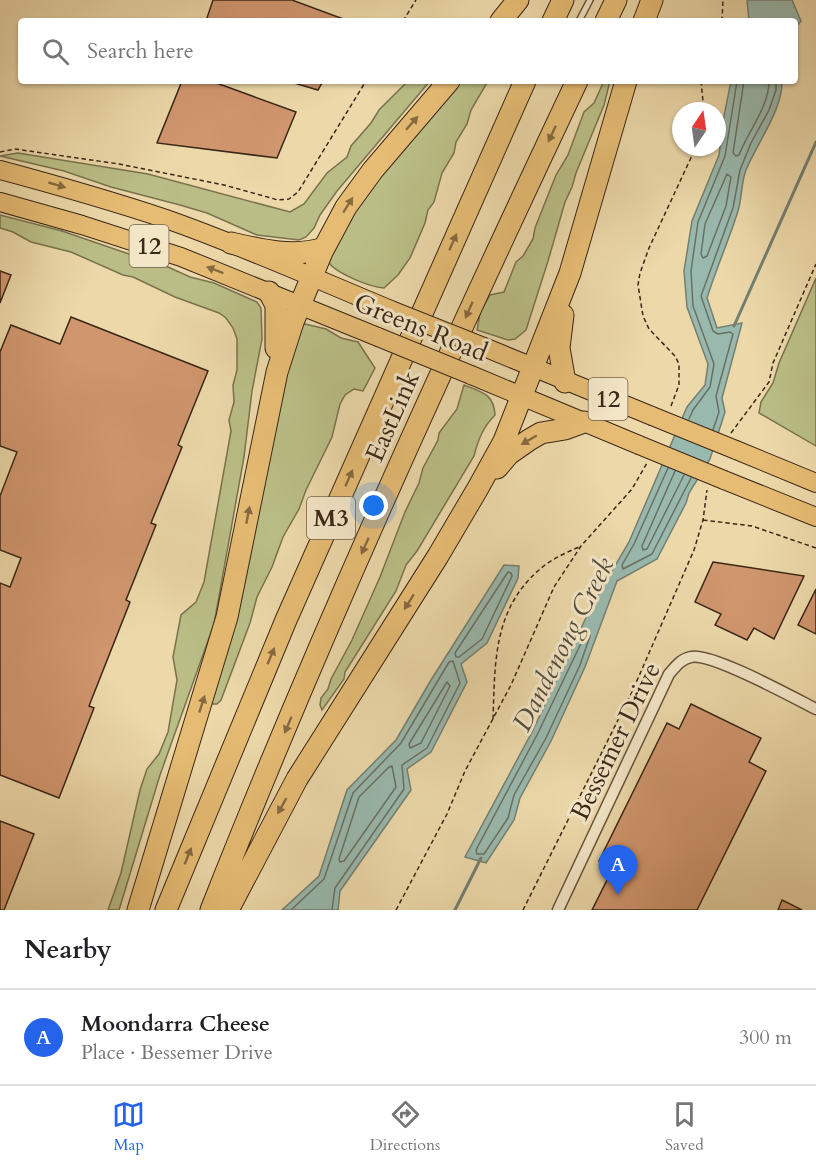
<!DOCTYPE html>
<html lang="en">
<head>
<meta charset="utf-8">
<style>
  :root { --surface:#fff; --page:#f2f2f2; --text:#202124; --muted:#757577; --line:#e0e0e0; --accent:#2563eb }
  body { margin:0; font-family:Cardo,serif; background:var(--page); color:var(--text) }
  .compass { position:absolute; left:672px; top:102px; width:54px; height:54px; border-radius:50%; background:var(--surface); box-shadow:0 2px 4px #0004; rotate:13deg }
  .you { position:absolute; left:374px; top:506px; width:21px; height:21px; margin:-15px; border:4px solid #fff; border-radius:50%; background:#1a73e8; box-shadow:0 0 0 9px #1a73e833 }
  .badge { display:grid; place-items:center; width:39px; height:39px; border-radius:50%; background:var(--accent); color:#fff; font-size:20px; font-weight:700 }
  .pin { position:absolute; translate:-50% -50px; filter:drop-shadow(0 2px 3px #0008) }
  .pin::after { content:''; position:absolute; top:32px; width:21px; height:18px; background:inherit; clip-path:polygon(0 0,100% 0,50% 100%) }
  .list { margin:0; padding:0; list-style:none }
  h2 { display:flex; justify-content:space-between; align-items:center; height:78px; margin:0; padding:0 24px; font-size:26px }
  h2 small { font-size:20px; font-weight:400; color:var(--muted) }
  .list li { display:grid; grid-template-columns:39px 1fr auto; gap:18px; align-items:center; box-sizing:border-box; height:96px; padding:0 24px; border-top:2px solid var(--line) }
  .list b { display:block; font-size:22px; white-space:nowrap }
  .list p { margin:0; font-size:20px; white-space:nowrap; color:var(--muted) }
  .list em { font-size:20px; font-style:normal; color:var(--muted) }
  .icon { flex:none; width:33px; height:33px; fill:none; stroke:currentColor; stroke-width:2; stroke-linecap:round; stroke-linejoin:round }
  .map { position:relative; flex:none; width:816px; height:910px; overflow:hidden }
  .search { position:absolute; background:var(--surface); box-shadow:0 2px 4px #0004; left:18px; right:18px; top:18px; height:66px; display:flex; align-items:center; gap:15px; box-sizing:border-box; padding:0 21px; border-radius:6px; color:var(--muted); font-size:22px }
  .sheet { height:174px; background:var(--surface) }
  nav { display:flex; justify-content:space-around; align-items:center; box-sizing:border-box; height:84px; border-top:2px solid var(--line); background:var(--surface); font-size:16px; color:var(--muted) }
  nav a { display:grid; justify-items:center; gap:3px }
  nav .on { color:var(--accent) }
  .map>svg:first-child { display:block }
</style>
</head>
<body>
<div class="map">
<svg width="816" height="910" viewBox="0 0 816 910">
  <rect width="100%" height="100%" fill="#ecd8a9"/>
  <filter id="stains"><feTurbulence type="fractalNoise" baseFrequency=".00333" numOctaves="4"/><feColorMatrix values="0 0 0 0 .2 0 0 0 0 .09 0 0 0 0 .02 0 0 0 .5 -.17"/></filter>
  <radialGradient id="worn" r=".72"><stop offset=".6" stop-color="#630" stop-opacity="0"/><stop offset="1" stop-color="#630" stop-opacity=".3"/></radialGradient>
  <!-- green -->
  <path fill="#babe86" stroke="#7a724e" stroke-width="1.5" d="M408,81H430L337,191L320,215L314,228L306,237L299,240L257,235L207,213L180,205L111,187L64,171L0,156L18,153L148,174L290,212L304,204L327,173L347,157L351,146L371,123L379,110Z
    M459,81H488L471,110L467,124L456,142L454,153L442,173L434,202L428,210L425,223L410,258L398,275L384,288C370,287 337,274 328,262L342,219Z
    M604,81H610L604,105L576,173L572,187L565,202L548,261L526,330L515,339L508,340L477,330L480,313L490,295L504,292L516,262L523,256L533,239L535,228L556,175L568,155L584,112L594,103Z
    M0,215L62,231L129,254L144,261L168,267L190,277L214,283L257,302L261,308L262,339L252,391L244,457L214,624L160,775L119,910H108L121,873L140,790L147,769L159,754L168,732L177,680L173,657L181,615L196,602L204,582L231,431L229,420L234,402L233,385L237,370V339L233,328L226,318L219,313L175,297L133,277L123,275L71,252L31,242L13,232L0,228Z
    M816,278V446L759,413L761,402L773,383L779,363Z
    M305,324L326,329L341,338L358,342L375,368L363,391L354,389L345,395L340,404L332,437L306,490L299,509L283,537L272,567L257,597L250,623L221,700L217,704H210L298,327Z
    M464,385C482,392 494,394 495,415C483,427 478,440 474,456L417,551L406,565L396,591L345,672L344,679L322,710L320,705L321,698L328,689L331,679L352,640L380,577L405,512L419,483L423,468L438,440L439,433L457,409Z"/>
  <!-- water -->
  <path fill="#99b9ae" stroke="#737f71" stroke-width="1.5" d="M747,0H792L801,21L795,28V21H749Z
    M731,81H782C783,109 757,143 746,170C741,183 742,198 738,211C729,240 716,269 707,298L717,328L742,323L722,398L725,412L710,459L689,493L686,503L657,559L617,581L585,667L551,741L520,798L514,820L486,863L465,857L532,732L591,607L629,542L687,407L705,385L708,364L687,307L684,271L692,221L719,155L724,116Z
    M504,565L519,566L518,578L487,643L461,664L467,682L431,752L407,769L411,790L340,891L338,910H282L319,876L347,790L396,740L431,680Z"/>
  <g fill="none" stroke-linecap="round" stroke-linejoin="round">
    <!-- shore -->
    <path stroke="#6a7062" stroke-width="1.5" d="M744,81L733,153L736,156L739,155C748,131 769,107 769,81
      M727,174L731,177L726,206L707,256L703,258L701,254L705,224Z
      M689,419L693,410L710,387L714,364L693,306L691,271L698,222L725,156L737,81
      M713,430L719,412L716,396L733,334L730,332L718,334L713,331L701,296L733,208L740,170L751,143L769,110L776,90V81
      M668,468L634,544L622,565L623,569L652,554L691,478
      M675,471L642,546L643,550L647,549L684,475
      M508,572L511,573L512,576L482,639L459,657H456L455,653Z
      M586,633H589L590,636L580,665L546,738L514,795L508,818L484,854H477L476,850L537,735Z
      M447,682L450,686L421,743L410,748L409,744Z
      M392,766L396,787L344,861L340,862L339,859L359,797L389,767Z
      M291,910L324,879L353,793L401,743L449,662L453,661L460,683L427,748L402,765L404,789L335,888L332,910"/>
    <!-- stream -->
    <path stroke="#737f71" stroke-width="3" d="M734,326L816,142
      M455,910L481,858"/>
  </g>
  <!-- building -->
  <path fill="#d0966e" stroke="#3a2716" stroke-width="1.5" d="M213,0H292L346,20L206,21Z
    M182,81H211L296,112L277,158L157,143Z
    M294,81H323L318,90L294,83Z
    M0,271L11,275L0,303Z
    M71,317L208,371L178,445L182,447L151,523L156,525L126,600L130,602L89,706L94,708L59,798L0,775V583L10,587L21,558L0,550V496L17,452L0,446V352L11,325L60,344Z
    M713,562L804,576L774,639L754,628L747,640L715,625L721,614L695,602Z
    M816,589V634L798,625Z
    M691,704L761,738L749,762L766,771L697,910H592L613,868L599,861L667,723L679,729Z
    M0,821L34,834L4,910H0Z
    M782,900L802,910H778Z"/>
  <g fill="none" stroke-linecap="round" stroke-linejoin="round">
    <defs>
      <path id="service" d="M579,21L590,0"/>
      <path id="minor" d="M558,910L669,674C676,666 681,659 691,657C711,652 794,698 816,709"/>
      <path id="primary" d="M0,170C56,185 112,201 166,219C243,246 316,279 391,310
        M0,202L82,225L181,257L378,337
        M484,347L652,416
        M471,375L639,445
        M736,450L816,483
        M724,480L816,517"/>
      <path id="motorway" d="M501,21L518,0
        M553,21L563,0
        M606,21L616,0
        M644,21L652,0
        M231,243C261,250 295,258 324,248
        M269,292L276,305V348
        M563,315L559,348L565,382
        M497,468L509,454L529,440L541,433L565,429L584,422
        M138,910L227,617L277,372L293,322L322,252L346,207L373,170L449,81
        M166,910L286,620L525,81
        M211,910C322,629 448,354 577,81
        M228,910L297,779L438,556L478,488L504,441L570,273L626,81"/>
    </defs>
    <!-- service casing -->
    <use href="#service" stroke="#66533b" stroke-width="8"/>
    <!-- minor casing -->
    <use href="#minor" stroke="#66533b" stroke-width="13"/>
    <!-- primary casing -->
    <use href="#primary" stroke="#3a2716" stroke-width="20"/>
    <!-- motorway casing -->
    <use href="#motorway" stroke="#3a2716" stroke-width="23"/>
    <!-- path -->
    <path stroke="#3a2716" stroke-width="1.5" stroke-dasharray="4.5 3" stroke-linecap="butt" d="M403,21L416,0
      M722,21L723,0
      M701,81L704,111
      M0,152L15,149L119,164L224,185L278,200L289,199L298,192L366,81
      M671,406L679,385V364L675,356L649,329L643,316L638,285L640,273L649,248L696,147
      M731,433L769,382L773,363L816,264
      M703,520L752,526L816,548
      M493,719C495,663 493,610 539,570C550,560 565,553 579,547
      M396,910L447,814L465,771L511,685L554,587L581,546L632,489L647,463
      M523,910L632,692L694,550L703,520L707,490"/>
    <!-- service -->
    <use href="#service" stroke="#f3e6c7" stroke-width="5"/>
    <!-- minor -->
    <use href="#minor" stroke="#f3e6c7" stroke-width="10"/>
    <!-- primary -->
    <use href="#primary" stroke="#e6bc74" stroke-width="18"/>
    <!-- motorway -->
    <use href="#motorway" stroke="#e6bc74" stroke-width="21"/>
    <defs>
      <path id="primary-bridge" d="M391,310L484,347
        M378,337L471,375
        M652,416L736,450
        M639,445L724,480"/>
    </defs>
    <!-- primary-bridge casing -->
    <use href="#primary-bridge" stroke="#3a2716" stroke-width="20" stroke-linecap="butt"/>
    <!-- primary-bridge -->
    <use href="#primary-bridge" stroke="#e6bc74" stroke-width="18"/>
  </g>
  <!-- one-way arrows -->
  <defs><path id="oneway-solid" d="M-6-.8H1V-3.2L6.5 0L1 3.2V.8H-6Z" transform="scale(1.5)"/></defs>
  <g fill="#876a40">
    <use href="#oneway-solid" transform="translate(412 123) rotate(-49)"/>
    <use href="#oneway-solid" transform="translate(552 134) rotate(115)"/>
    <use href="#oneway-solid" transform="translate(57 185) rotate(16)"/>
    <use href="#oneway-solid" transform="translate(348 205) rotate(-58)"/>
    <use href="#oneway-solid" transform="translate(453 242) rotate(-66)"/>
    <use href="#oneway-solid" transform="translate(215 270) rotate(-159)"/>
    <use href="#oneway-solid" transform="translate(469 310) rotate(114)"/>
    <use href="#oneway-solid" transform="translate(529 440) rotate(150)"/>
    <use href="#oneway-solid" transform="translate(349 478) rotate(-66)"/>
    <use href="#oneway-solid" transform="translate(248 515) rotate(-79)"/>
    <use href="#oneway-solid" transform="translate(365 546) rotate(114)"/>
    <use href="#oneway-solid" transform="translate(409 602) rotate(122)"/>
    <use href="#oneway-solid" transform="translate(271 656) rotate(-67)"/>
    <use href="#oneway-solid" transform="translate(202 704) rotate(-72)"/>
    <use href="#oneway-solid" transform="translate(288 725) rotate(113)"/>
    <use href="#oneway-solid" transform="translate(282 806) rotate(119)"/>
    <use href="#oneway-solid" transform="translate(188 856) rotate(-68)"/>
  </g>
  <g text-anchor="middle" stroke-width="6" stroke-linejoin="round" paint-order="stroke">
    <!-- shield labels -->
    <g fill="#f3e6c7" stroke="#72604b" stroke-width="1.5">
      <rect x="129.5" y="225" width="39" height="42" rx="4.5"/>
      <rect x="588.5" y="378" width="39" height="42" rx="4.5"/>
      <rect x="307" y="497" width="48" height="42" rx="4.5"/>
    </g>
    <g font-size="24" font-weight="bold" fill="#3a2716">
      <text x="149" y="254">12</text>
      <text x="608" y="407">12</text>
      <text x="331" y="526">M3</text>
    </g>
    <!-- street labels -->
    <g font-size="26" fill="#3a2716" stroke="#f3e6c7">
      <text transform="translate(421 327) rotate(22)" y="9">Greens Road</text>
      <text transform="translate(392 416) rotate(-66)" y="9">EastLink</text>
      <text transform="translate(615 741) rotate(-64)" y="9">Bessemer Drive</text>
    </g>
    <!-- water labels -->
    <g font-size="27" font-style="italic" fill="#524c3c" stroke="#f3e6c7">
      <text transform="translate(563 644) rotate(-63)" y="9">Dandenong Creek</text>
    </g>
  </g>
  <rect width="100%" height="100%" filter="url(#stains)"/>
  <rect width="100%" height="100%" fill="url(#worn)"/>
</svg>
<svg class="compass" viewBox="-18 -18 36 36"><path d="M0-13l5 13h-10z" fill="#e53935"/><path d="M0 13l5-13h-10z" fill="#757577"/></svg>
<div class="you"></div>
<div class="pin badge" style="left:618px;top:895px">A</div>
<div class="search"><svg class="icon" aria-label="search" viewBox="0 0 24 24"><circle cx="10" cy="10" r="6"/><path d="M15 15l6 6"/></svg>Search here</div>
</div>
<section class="sheet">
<h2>Nearby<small></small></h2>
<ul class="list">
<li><span class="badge">A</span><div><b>Moondarra Cheese</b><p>Place · Bessemer Drive</p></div><em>300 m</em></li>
</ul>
</section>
<nav>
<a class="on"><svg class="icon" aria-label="map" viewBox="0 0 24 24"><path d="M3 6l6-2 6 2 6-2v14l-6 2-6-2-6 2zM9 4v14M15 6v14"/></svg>Map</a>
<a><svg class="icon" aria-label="directions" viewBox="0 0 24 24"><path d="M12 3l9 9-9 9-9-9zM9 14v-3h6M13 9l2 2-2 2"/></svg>Directions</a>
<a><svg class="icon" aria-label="saved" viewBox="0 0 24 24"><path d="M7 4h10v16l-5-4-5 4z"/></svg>Saved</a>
</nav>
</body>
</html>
